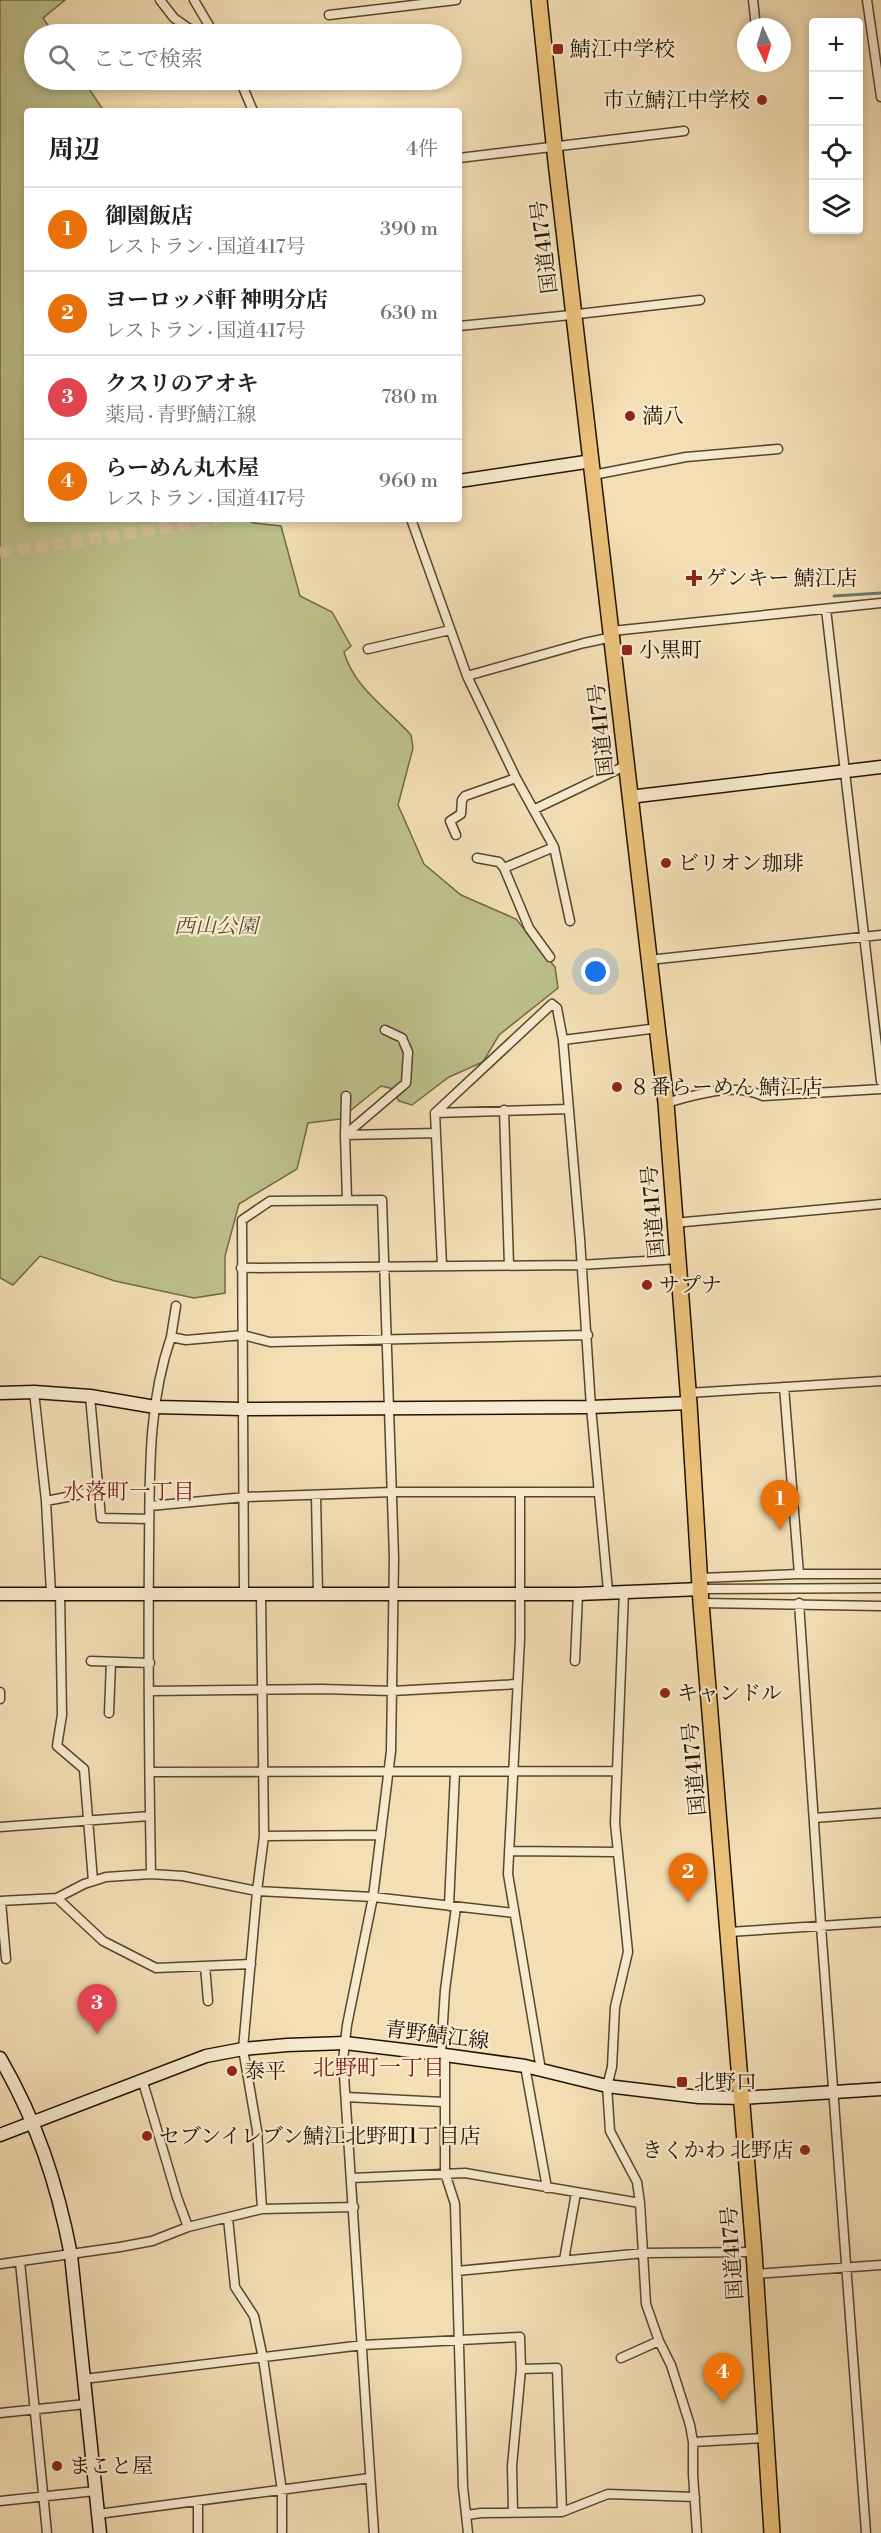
<!DOCTYPE html>
<html lang="ja">
<head>
<meta charset="utf-8">
<style>
  :root { --surface:#fff; --page:#f6f6f6; --text:#202124; --muted:#757577; --line:#e0e0e0; --accent:#8f2418 }
  body { margin:0; font-family:"Libre Bodoni","Noto Serif JP",serif; background:var(--page); color:var(--text) }
  .controls { position:absolute; right:18px; top:18px; display:grid; overflow:hidden; border-radius:6px; box-shadow:0 3px 9px #0003 }
  .controls button { width:54px; height:54px; display:grid; place-items:center; padding:0; border:0; border-bottom:2px solid var(--line); background:var(--surface); color:var(--text); font:30px sans-serif }
  .compass { position:absolute; left:737px; top:18px; width:54px; height:54px; border-radius:50%; background:var(--surface); box-shadow:0 3px 9px #0003; rotate:176deg }
  .you { position:absolute; left:596px; top:972px; width:21px; height:21px; margin:-15px; border:4px solid #fff; border-radius:50%; background:#1a73e8; box-shadow:0 0 0 9px #1a73e833 }
  .badge { display:grid; place-items:center; width:39px; height:39px; border-radius:50%; background:var(--accent); color:#fff; font-size:20px; font-weight:700 }
  .pin { position:absolute; translate:-50% -50px; filter:drop-shadow(0 2px 3px #0008) }
  .pin::after { content:''; position:absolute; top:32px; width:21px; height:18px; background:inherit; clip-path:polygon(0 0,100% 0,50% 100%) }
  .list { margin:0; padding:0; list-style:none }
  h2 { display:flex; justify-content:space-between; align-items:center; height:78px; margin:0; padding:0 24px; font-size:26px }
  h2 small { font-size:20px; font-weight:400; color:var(--muted) }
  .list li { display:grid; grid-template-columns:39px 1fr auto; gap:18px; align-items:center; box-sizing:border-box; height:84px; padding:0 24px; border-top:2px solid var(--line) }
  .list b { display:block; font-size:22px; white-space:nowrap }
  .list p { margin:0; font-size:20px; white-space:nowrap; color:var(--muted) }
  .list em { font-size:20px; font-style:normal; color:var(--muted) }
  .icon { flex:none; width:33px; height:33px; fill:none; stroke:currentColor; stroke-width:2; stroke-linecap:round; stroke-linejoin:round }
  .map { position:relative; flex:none; width:881px; height:2533px; overflow:hidden }
  .search { position:absolute; background:var(--surface); box-shadow:0 3px 9px #0003; left:24px; top:24px; width:438px; height:66px; display:flex; align-items:center; gap:15px; box-sizing:border-box; padding:0 21px; border-radius:33px; color:var(--muted); font-size:22px }
  .panel { position:absolute; background:var(--surface); box-shadow:0 3px 9px #0003; left:24px; top:108px; width:438px; height:414px; border-radius:6px }
  .map>svg:first-child { display:block }
</style>
</head>
<body>
<div class="map">
<svg width="881" height="2533" viewBox="0 0 881 2533">
  <rect width="100%" height="100%" fill="#f4dfb5"/>
  <filter id="stains"><feTurbulence type="fractalNoise" baseFrequency=".00333" numOctaves="4"/><feColorMatrix values="0 0 0 0 .2 0 0 0 0 .09 0 0 0 0 .02 0 0 0 .5 -.17"/></filter>
  <radialGradient id="worn" r=".72"><stop offset=".6" stop-color="#630" stop-opacity="0"/><stop offset="1" stop-color="#630" stop-opacity=".3"/></radialGradient>
  <!-- green -->
  <path fill="#bdc18c" stroke="#706a46" stroke-width="1.5" d="M0,0H65L43,18L54,34H34V80H83L104,111H27V519H247L253,523L281,526L300,596L332,612L351,646L344,652C354,688 387,708 411,735L413,748L398,805L424,864L461,895L516,919L555,967L558,988L499,1035L483,1062L449,1077L412,1105L399,1101L390,1088L381,1086L340,1119L308,1123L297,1169L239,1204L225,1256V1293L194,1298L115,1281L40,1256L13,1285L0,1278Z"/>
  <g fill="none" stroke-linecap="round" stroke-linejoin="round">
    <!-- stream -->
    <path stroke="#6e776f" stroke-width="3" d="M834,596L881,593"/>
    <!-- secondary-tunnel -->
    <path stroke="#d4c09a" stroke-width="12" stroke-dasharray="12 6" stroke-linecap="butt" d="M0,553L218,519"/>
    <defs>
      <path id="street" d="M160,0L174,18L197,34
        M194,0L214,34
        M753,0L756,27
        M867,0L881,97
        M329,15L456,0
        M240,80L253,111
        M459,158L684,131
        M459,326L561,316L700,300
        M593,475L686,457L778,449
        M411,519L467,676L516,778L554,847L570,921
        M826,609L881,1081
        M612,631L881,603
        M368,649L450,630
        M467,676L584,643L613,637
        M535,809L627,765
        M456,835L450,821L461,814L462,800L465,796L516,778
        M477,858L499,862L504,868
        M550,957L529,928L504,868L554,847
        M649,960L881,935
        M346,1096L345,1135L406,1083L408,1052L402,1038L385,1030
        M666,1103C696,1095 734,1082 763,1096L881,1089
        M504,1110L509,1265
        M435,1113L552,1004L557,1008L563,1040
        M347,1200L345,1135L436,1133
        M674,1223L881,1204
        M442,1266L435,1113L569,1109
        M241,1268L580,1265L678,1259
        M171,1337L176,1306
        M784,1387L799,1574
        M34,1392L46,1501L51,1593
        M688,1393L881,1381
        M90,1396L101,1518L149,1519
        M520,1494V1639L508,1874L541,2070
        M316,1495L318,1593
        M46,1501L98,1491
        M150,1506L245,1497L392,1492H598
        M700,1578L799,1574H881
        M701,1589L881,1588
        M608,1591L591,1407L580,1239L563,1040L658,1028
        M624,1591L615,1823L628,1952L615,2007L612,2067L607,2086L610,2131L637,2182L640,2203
        M60,1593L62,1715L57,1746L84,1769L93,1881
        M244,1594L242,1220L270,1201L382,1200L394,1558L391,1751L373,1897L347,2025L343,2060L374,2533
        M261,1594L264,1836L257,1891L243,2049L257,2130L262,2209
        M701,1603L881,1606
        M799,1603L821,1926L866,2533
        M91,1661L150,1663
        M575,1661L578,1594
        M150,1691L322,1689L392,1691L517,1684
        M0,1692V1699
        M109,1713L111,1662
        M151,1772L617,1771
        M814,1818L881,1813
        M0,1827L150,1816
        M264,1836L381,1835
        M509,1851L617,1852
        M151,1874C149,1766 148,1657 149,1550C150,1478 147,1407 171,1337L186,1340L243,1335L270,1342L588,1335
        M57,1898L103,1941L156,1968L251,1964
        M0,1901L57,1898L84,1884L106,1877L151,1874L183,1876L257,1891L373,1897L514,1913
        M1,1901L6,1959
        M449,1906L455,1772
        M729,1932L881,1922
        M205,1966L208,2001
        M441,2054L445,1990L456,1907
        M445,2055V2173L455,2204L463,2487L468,2533
        M525,2066L547,2188
        M142,2079L177,2197L188,2227
        M346,2097L443,2102
        M352,2178L465,2173L640,2203L646,2304L659,2341L671,2365L690,2425L693,2442V2474L697,2533
        M228,2218L235,2287L254,2316L263,2358L282,2491V2533
        M564,2260L576,2193
        M20,2262L47,2533
        M0,2264L120,2247L152,2241L188,2227L262,2209L354,2207
        M457,2271L644,2253L754,2252
        M755,2274L881,2265
        M621,2358L659,2341
        M521,2369L557,2368L562,2512
        M84,2379L363,2345L520,2337L521,2369L512,2466L513,2512
        M0,2413L86,2404
        M693,2442L765,2438
        M0,2501L95,2491
        M98,2514L370,2478
        M467,2515L481,2513L562,2512L608,2494L695,2497
        M198,2533V2502"/>
      <path id="secondary" d="M459,481L592,461
        M629,797L881,767
        M0,1393L34,1392L90,1396L155,1407L242,1409L591,1407L689,1403
        M0,1594H578L701,1589
        M0,2058C37,2122 57,2183 71,2255L100,2533
        M0,2135L206,2056L243,2049L287,2045L345,2043L445,2055L525,2066L607,2086L699,2097L742,2098L881,2089"/>
      <path id="highway" d="M539,0L556,162L666,1103L689,1403L701,1603L754,2252L772,2533"/>
    </defs>
    <!-- street casing -->
    <use href="#street" stroke="#56462d" stroke-width="11"/>
    <!-- secondary casing -->
    <use href="#secondary" stroke="#221300" stroke-width="15"/>
    <!-- highway casing -->
    <use href="#highway" stroke="#221300" stroke-width="18"/>
    <!-- street -->
    <use href="#street" stroke="#f8eacf" stroke-width="8"/>
    <!-- secondary -->
    <use href="#secondary" stroke="#f8eacf" stroke-width="12"/>
    <!-- highway -->
    <use href="#highway" stroke="#eac07a" stroke-width="15"/>
  </g>
  <!-- markers -->
  <g fill="#8f2418" stroke="#f8eacf" stroke-width="2">
    <rect x="552" y="43" width="12" height="12" rx="3"/>
    <circle cx="762" cy="100" r="6"/>
    <circle cx="630" cy="416" r="6"/>
    <path d="M691 569h6v6h6v6h-6v6h-6v-6h-6v-6h6z"/>
    <rect x="621" y="644" width="12" height="12" rx="3"/>
    <circle cx="666" cy="863" r="6"/>
    <circle cx="617" cy="1087" r="6"/>
    <circle cx="647" cy="1285" r="6"/>
    <circle cx="665" cy="1693" r="6"/>
    <circle cx="232" cy="2071" r="6"/>
    <rect x="676" y="2076" width="12" height="12" rx="3"/>
    <circle cx="147" cy="2136" r="6"/>
    <circle cx="805" cy="2150" r="6"/>
    <circle cx="57" cy="2466" r="6"/>
  </g>
  <g text-anchor="middle" stroke-width="4.5" stroke-linejoin="round" paint-order="stroke">
    <!-- poi labels -->
    <g font-size="21" fill="#221300" stroke="#f8eacf" text-anchor="start">
      <text x="570" y="56">鯖江中学校</text>
      <text x="750" y="107" text-anchor="end">市立鯖江中学校</text>
      <text x="642" y="423">満八</text>
      <text x="706" y="585">ゲンキー 鯖江店</text>
      <text x="639" y="657">小黒町</text>
      <text x="678" y="870">ビリオン珈琲</text>
      <text x="629" y="1094">８番らーめん 鯖江店</text>
      <text x="659" y="1292">サプナ</text>
      <text x="677" y="1700">キャンドル</text>
      <text x="244" y="2078">泰平</text>
      <text x="694" y="2089">北野口</text>
      <text x="159" y="2143">セブンイレブン鯖江北野町1丁目店</text>
      <text x="793" y="2157" text-anchor="end">きくかわ 北野店</text>
      <text x="69" y="2473">まこと屋</text>
    </g>
    <!-- street labels -->
    <g font-size="21" fill="#221300" stroke="#f8eacf">
      <text transform="translate(544 247) rotate(-97)" y="7">国道417号</text>
      <text transform="translate(601 730) rotate(-96)" y="7">国道417号</text>
      <text transform="translate(653 1212) rotate(-95)" y="7">国道417号</text>
      <text transform="translate(694 1769) rotate(-95)" y="7">国道417号</text>
      <text transform="translate(437 2035) rotate(7)" y="7">青野鯖江線</text>
      <text transform="translate(732 2253) rotate(-94)" y="7">国道417号</text>
    </g>
    <!-- park labels -->
    <g font-size="21" font-style="italic" fill="#585031" stroke="#f8eacf">
      <text x="216" y="933">西山公園</text>
    </g>
    <!-- neighbourhood labels -->
    <g font-size="22" fill="#7a1f14" stroke="#f8eacf">
      <text x="129" y="1499">水落町一丁目</text>
      <text x="379" y="2075">北野町一丁目</text>
    </g>
  </g>
  <rect width="100%" height="100%" filter="url(#stains)"/>
  <rect width="100%" height="100%" fill="url(#worn)"/>
</svg>
<div class="controls">
<button>+</button>
<button>−</button>
<button><svg class="icon" aria-label="locate" viewBox="0 0 24 24"><circle cx="12" cy="12" r="6"/><path d="M12 2v4M12 18v4M2 12h4M18 12h4"/></svg></button>
<button><svg class="icon" aria-label="layers" viewBox="0 0 24 24"><path d="M12 4l9 5-9 5-9-5zM3 14l9 5 9-5"/></svg></button>
</div>
<svg class="compass" viewBox="-18 -18 36 36"><path d="M0-13l5 13h-10z" fill="#e53935"/><path d="M0 13l5-13h-10z" fill="#757577"/></svg>
<div class="you"></div>
<div class="pin badge" style="left:780px;top:1530px;background:#e8710a">1</div>
<div class="pin badge" style="left:688px;top:1903px;background:#e8710a">2</div>
<div class="pin badge" style="left:97px;top:2034px;background:#e0444e">3</div>
<div class="pin badge" style="left:723px;top:2403px;background:#e8710a">4</div>
<div class="search"><svg class="icon" aria-label="search" viewBox="0 0 24 24"><circle cx="10" cy="10" r="6"/><path d="M15 15l6 6"/></svg>ここで検索</div>
<section class="panel">
<h2>周辺<small>4件</small></h2>
<ul class="list">
<li><span class="badge" style="background:#e8710a">1</span><div><b>御園飯店</b><p>レストラン · 国道417号</p></div><em>390 m</em></li>
<li><span class="badge" style="background:#e8710a">2</span><div><b>ヨーロッパ軒 神明分店</b><p>レストラン · 国道417号</p></div><em>630 m</em></li>
<li><span class="badge" style="background:#e0444e">3</span><div><b>クスリのアオキ</b><p>薬局 · 青野鯖江線</p></div><em>780 m</em></li>
<li><span class="badge" style="background:#e8710a">4</span><div><b>らーめん丸木屋</b><p>レストラン · 国道417号</p></div><em>960 m</em></li>
</ul>
</section>
</div>
</body>
</html>
